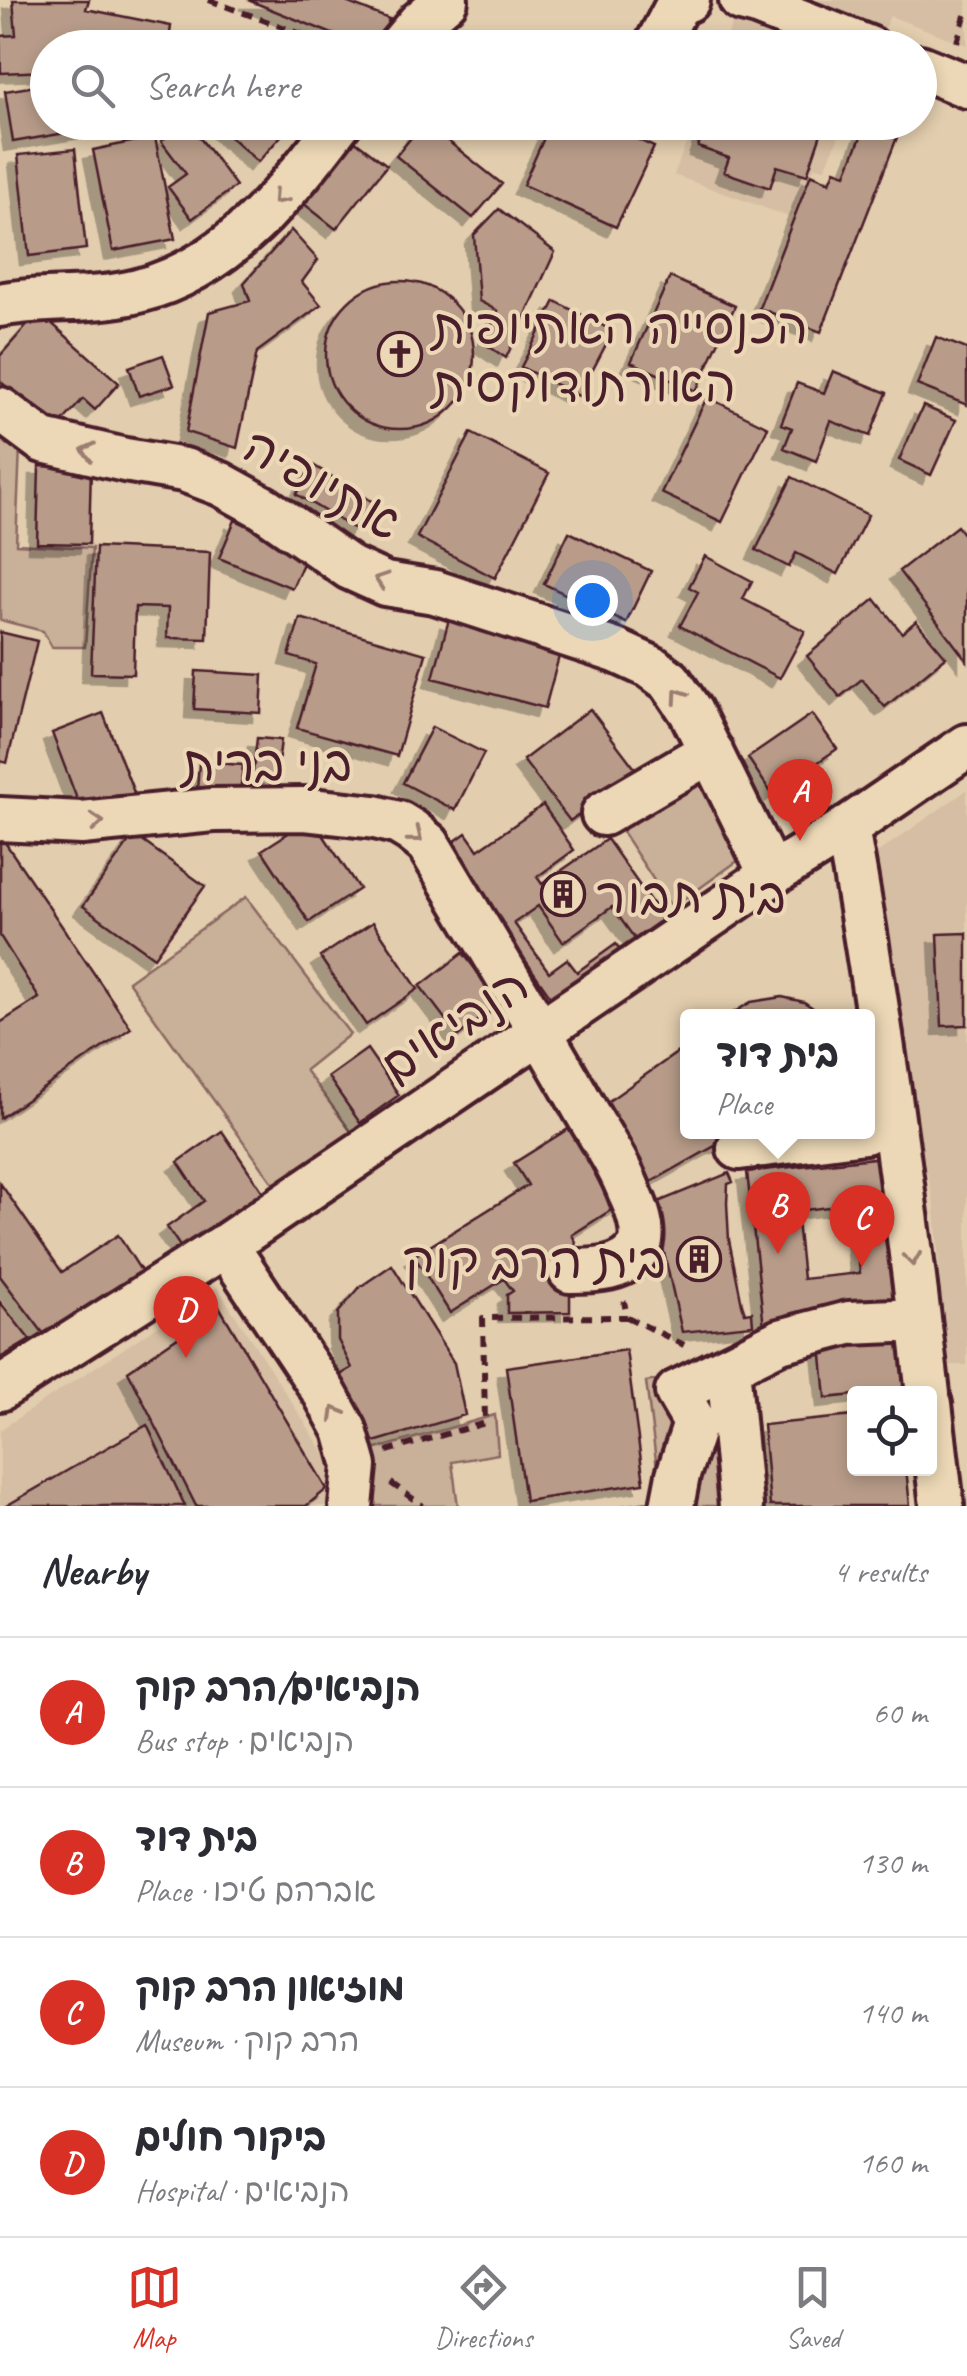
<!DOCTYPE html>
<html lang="en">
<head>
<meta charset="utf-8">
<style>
  :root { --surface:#fff; --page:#f7f7f7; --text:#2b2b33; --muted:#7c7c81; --line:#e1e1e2; --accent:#d93025 }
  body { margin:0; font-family:Caveat,"Playpen Sans Hebrew",sans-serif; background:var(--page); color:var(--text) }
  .controls { position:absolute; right:30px; bottom:30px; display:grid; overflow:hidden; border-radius:10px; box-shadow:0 5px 15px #0003 }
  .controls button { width:90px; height:90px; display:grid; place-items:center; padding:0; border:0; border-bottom:2px solid var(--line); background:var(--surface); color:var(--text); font:50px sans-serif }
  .you { position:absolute; left:592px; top:600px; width:35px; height:35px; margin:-25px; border:8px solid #fff; border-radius:50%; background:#1a73e8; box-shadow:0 0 0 15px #1a73e833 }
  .badge { display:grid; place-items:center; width:65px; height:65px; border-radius:50%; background:var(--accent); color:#fff; font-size:32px; font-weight:700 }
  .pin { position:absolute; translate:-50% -82px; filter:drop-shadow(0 2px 5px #0008) }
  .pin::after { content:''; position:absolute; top:52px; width:35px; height:30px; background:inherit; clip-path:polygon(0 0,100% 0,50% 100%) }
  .popup { position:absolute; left:680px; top:1009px; width:195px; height:130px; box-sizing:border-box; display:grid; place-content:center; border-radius:10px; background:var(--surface); filter:drop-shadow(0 2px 8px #0005); font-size:32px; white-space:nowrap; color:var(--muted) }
  .popup b { font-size:38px; color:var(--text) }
  .popup::after { content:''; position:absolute; left:50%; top:100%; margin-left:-20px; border:20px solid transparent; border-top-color:var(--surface) }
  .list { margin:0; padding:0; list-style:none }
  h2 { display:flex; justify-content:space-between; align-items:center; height:130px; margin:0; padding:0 40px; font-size:42px }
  h2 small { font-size:32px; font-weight:400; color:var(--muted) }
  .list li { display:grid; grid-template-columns:65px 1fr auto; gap:30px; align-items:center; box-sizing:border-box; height:150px; padding:0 40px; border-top:2px solid var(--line) }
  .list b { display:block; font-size:38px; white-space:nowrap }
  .list p { margin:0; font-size:32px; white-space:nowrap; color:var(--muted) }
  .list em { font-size:32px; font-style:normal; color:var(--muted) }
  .icon { flex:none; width:55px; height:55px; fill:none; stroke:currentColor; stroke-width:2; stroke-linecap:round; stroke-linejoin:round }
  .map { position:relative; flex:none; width:967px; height:1506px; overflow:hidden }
  .search { position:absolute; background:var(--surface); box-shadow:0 5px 15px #0003; left:30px; right:30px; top:30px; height:110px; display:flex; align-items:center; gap:25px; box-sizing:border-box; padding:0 35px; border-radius:55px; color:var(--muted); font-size:38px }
  .sheet { height:730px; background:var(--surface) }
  nav { display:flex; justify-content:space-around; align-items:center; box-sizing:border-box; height:140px; border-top:2px solid var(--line); background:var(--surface); font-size:28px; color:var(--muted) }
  nav a { display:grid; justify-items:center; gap:5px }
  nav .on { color:var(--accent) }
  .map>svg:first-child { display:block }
</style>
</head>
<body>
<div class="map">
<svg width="967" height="1506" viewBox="0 0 967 1506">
  <defs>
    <filter id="shadow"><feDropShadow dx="-9" dy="9" stdDeviation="0" flood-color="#0004"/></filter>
  </defs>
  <rect width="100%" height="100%" fill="#e2cdae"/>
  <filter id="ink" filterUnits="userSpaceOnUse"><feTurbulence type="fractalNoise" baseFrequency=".01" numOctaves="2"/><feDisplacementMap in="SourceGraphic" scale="20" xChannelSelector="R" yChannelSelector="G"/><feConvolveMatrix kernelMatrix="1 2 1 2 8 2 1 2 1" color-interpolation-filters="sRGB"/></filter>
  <g filter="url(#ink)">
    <!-- built -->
    <path fill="#d5bea3" d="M741,0H967V45L890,16L876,47L723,48Z
      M694,123H845L825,168L814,167L790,217L674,175Z
      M967,790V1365H946L935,1207L857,867Z
      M217,1287L340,1477L331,1506H0V1430Z"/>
    <!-- green -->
    <path fill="#c9b098" stroke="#8a6862" stroke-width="2.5" d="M0,435L20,447L16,544L92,548L85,647H52L43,631L0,620Z
      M702,769L743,857L672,908L615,821Z
      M246,897L350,1034L305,1070L356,1138L276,1187L128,981Z
      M751,1361L765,1506H621L661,1500L646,1382Z
      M495,1415L498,1454L452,1462L458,1506H362L367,1452Z"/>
    <!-- building -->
    <path fill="#b89c89" stroke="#4a1f2b" stroke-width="2.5" fill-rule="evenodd" filter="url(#shadow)" d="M13,0H89L86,9L171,26L168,48H48V71L1,73L0,36L16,35Z
      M248,0H341L389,19L378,48H367Z
      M479,28L517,48H469Z
      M48,84V122H129L13,142L5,91Z
      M185,122H188L236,186L192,219L168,187L186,174L161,141Z
      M214,122H282L288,128L258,162Z
      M424,122L502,184L473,218L396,156Z
      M551,122H601L654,147L616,227L523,185Z
      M706,122H825L807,175L777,166L770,188L724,172L729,158L698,147Z
      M867,122H903L821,332L759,308L811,174L830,182L835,170L846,174Z
      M155,137L175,239L113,251L93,150Z
      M354,140L387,165L336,229L303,203Z
      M75,149L86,249L29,256L18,155Z
      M499,209L555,252L506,358L484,343L498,311L479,301L474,235Z
      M291,230L318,260L302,282L321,305L257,352L237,448L186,432L209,312L250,301L244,283Z
      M670,277L735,306L696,391L631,362Z
      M326 355a74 74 0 1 1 148 0a74 74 0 1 1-148 0Z
      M555,301L613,331L579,396L521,367Z
      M39,312L119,383L95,410L83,399L55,430L0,381V356Z
      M936,337L967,349V405L917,385Z
      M163,355L174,385L139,396L129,367Z
      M833,371L887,393L870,436L831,421L816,461L784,448L792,428L781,424L797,383L824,393Z
      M707,397L768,427L722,522L661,493Z
      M923,406L956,420L931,475L899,460Z
      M471,433L549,473L495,578L417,537Z
      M313,465L373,502L356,530L296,494Z
      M39,466L91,467L89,544L37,543Z
      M792,477L868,515L838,574L796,553L789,567L756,550Z
      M235,520L309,550L292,588L219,558Z
      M957,526L967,539V661L899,571Z
      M569,532L651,571L626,623L544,584Z
      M96,547L210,552L207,639L167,638L168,608L135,607L133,674L91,673Z
      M705,556L752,581L743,599L805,631L780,678L680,626L698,592L689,587Z
      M875,599L902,633L916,621L946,657L885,707L862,679L840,697L807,656Z
      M300,618L426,654L397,756L297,728L316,664L289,656Z
      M449,619L561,649L545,708L433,678Z
      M0,632L37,641L7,763L0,761Z
      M196,671L263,675L261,713L194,709Z
      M590,709L637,771L570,821L523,760Z
      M103,713L135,795L83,815L52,733Z
      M812,714L837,749L772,794L748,758Z
      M432,727L484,753L455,810L403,783Z
      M257,738L281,740L275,790L251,787Z
      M199,762L243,765L240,794L197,791Z
      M543,805L574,850L537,877L542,884L607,839L663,919L635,939L612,907L563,942L538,906L514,923L549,972L567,959L577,972L616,944L623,955L555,1003L447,847L466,833L478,850Z
      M312,818L359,889L309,922L262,850Z
      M0,835L131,1028L0,1118V1023L39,998L0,936Z
      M134,835L205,886L154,957L83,906Z
      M373,922L418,989L366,1025L320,957Z
      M967,933V1025L942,1026L938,934Z
      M463,953L501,1003L458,1036L420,986Z
      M782,997L804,1002L825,1016H728L751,1002Z
      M688,1045V1132H728L730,1141L715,1146L644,1186L600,1107Z
      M367,1049L399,1095L360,1123L328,1077Z
      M573,1126L622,1203L572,1235L576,1242L570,1262V1312L507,1313V1295L513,1291L504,1279L450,1313L414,1256L528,1185L514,1163Z
      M222,1131L267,1198L185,1254L167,1227L204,1201L178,1162Z
      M892,1156L908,1311L764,1327L747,1172ZM853,1204L860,1273L803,1279L796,1211Z
      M729,1173L733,1182L728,1184L727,1203L729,1240L742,1304L745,1313L752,1312L753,1325L682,1332L653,1204Z
      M0,1183L62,1272L118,1235L145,1277L47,1338L0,1276Z
      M392,1265L454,1363L465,1415L374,1442L335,1378L352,1368L338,1340V1313L360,1287Z
      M0,1302L30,1340L0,1358Z
      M220,1308L327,1489L306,1506H196L128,1371Z
      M915,1336L920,1388L826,1398L821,1345Z
      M626,1350L644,1483L525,1501L506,1367Z
      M854,1416V1468H906L910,1506H770L763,1425Z
      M147,1425L185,1506H6L96,1454Z"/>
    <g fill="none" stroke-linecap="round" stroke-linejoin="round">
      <defs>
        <path id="minor" d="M741,0L757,4L869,48
          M398,48L419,23L446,0
          M655,48L678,4L688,0
          M920,67L967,86
          M0,305C45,296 92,303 138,291C229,268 286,193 340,122
          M0,409L43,441L125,460L184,470L221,484L264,508L350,568L385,584L435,592L616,651L651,667L670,681L691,712L771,875
          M603,814L711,751
          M0,819L81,823L213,810L303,809L375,817L399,823L412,831L428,844C479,930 531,1014 580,1101C597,1132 619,1163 631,1196C637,1209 646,1233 639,1247C627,1271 593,1271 570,1271
          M847,828C881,1016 906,1204 928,1394
          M739,1148L865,1132
          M226,1245L324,1392L345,1430L355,1466L351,1506
          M728,1367L741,1506
          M0,1389L226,1245L771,875L847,828L967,746
          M930,1404L942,1506
          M672,1506L678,1475L695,1423L677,1392L780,1341L849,1323L919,1320"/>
      </defs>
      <!-- minor casing -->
      <use href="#minor" stroke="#4a1f2b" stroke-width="50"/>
      <!-- path -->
      <path stroke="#4a1f2b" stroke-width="6" stroke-dasharray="10 8" stroke-linecap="butt" d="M209,0L339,48
        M957,42L967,9
        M627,1317L684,1345
        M387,1451L485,1423L483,1318L627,1317L624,1301
        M391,1483L423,1506"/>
      <!-- minor -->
      <use href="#minor" stroke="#ecd8b6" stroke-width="42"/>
    </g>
    <!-- one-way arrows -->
    <defs><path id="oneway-chevron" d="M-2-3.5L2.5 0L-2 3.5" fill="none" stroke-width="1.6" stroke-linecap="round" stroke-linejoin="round" transform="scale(2.5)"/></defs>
    <g stroke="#9b7c70">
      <use href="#oneway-chevron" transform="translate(279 198) rotate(132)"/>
      <use href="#oneway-chevron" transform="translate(88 451) rotate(-167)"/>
      <use href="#oneway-chevron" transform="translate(381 580) rotate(-161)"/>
      <use href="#oneway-chevron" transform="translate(679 695) rotate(-125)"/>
      <use href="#oneway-chevron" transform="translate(97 822) rotate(-4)"/>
      <use href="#oneway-chevron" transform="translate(416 836) rotate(39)"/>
      <use href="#oneway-chevron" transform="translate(912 1259) rotate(83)"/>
      <use href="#oneway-chevron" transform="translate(336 1413) rotate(-120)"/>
    </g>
  </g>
  <!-- icons -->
  <defs>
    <symbol id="church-ring" viewBox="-11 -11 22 22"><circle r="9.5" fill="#ecd8b6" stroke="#4a1f2b" stroke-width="1.5"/><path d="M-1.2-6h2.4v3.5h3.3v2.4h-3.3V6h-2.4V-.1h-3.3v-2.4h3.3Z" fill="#4a1f2b"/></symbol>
    <symbol id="building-ring" viewBox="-11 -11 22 22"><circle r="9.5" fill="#ecd8b6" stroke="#4a1f2b" stroke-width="1.5"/><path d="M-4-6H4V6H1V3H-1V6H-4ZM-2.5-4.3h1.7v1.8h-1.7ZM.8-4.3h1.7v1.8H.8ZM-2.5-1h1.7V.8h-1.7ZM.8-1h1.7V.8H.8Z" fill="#4a1f2b"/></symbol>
  </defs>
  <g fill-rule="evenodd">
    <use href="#church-ring" x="375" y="329" width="50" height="50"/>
    <use href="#building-ring" x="538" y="869" width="50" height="50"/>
    <use href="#building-ring" x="674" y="1234" width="50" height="50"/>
  </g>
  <g text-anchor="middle" stroke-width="8" stroke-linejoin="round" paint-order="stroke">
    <!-- poi labels -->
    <g font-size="50" fill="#4a1f2b" stroke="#ecd8b6" text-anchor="start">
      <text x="432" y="343">הכנסייה האתיופית<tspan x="432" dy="58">האורתודוקסית</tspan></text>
      <text x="596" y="912">בית תבור</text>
      <text x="666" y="1277" text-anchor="end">בית הרב קוק</text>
    </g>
    <!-- street labels -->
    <g font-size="50" fill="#4a1f2b" stroke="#ecd8b6">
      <text transform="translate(323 483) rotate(30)" y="18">אתיופיה</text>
      <text x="267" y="780">בני ברית</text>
      <text transform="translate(454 1024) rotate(-34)" y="18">הנביאים</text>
    </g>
  </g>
</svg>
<div class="controls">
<button><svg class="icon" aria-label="locate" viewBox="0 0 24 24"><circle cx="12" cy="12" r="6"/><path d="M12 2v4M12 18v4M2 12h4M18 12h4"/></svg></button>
</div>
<div class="you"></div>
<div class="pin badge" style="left:800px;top:841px">A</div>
<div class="pin badge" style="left:778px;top:1254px">B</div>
<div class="popup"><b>בית דוד</b>Place</div>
<div class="pin badge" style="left:862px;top:1267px">C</div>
<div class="pin badge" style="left:186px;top:1358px">D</div>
<div class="search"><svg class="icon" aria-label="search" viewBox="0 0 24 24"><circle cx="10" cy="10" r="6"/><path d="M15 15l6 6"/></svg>Search here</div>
</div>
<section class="sheet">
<h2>Nearby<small>4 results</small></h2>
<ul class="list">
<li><span class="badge">A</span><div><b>הנביאים/הרב קוק</b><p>Bus stop · הנביאים</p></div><em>60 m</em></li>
<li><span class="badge">B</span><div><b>בית דוד</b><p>Place · אברהם טיכו</p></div><em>130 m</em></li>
<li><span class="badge">C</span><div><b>מוזיאון הרב קוק</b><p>Museum · הרב קוק</p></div><em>140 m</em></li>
<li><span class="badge">D</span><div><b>ביקור חולים</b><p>Hospital · הנביאים</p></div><em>160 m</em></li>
</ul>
</section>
<nav>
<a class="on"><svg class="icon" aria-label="map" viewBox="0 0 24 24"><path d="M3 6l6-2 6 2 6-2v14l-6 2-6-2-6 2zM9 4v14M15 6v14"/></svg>Map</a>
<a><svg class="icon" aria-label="directions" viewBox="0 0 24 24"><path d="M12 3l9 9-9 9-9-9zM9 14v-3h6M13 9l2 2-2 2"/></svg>Directions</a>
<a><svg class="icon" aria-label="saved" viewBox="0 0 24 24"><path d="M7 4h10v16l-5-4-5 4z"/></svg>Saved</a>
</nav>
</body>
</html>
